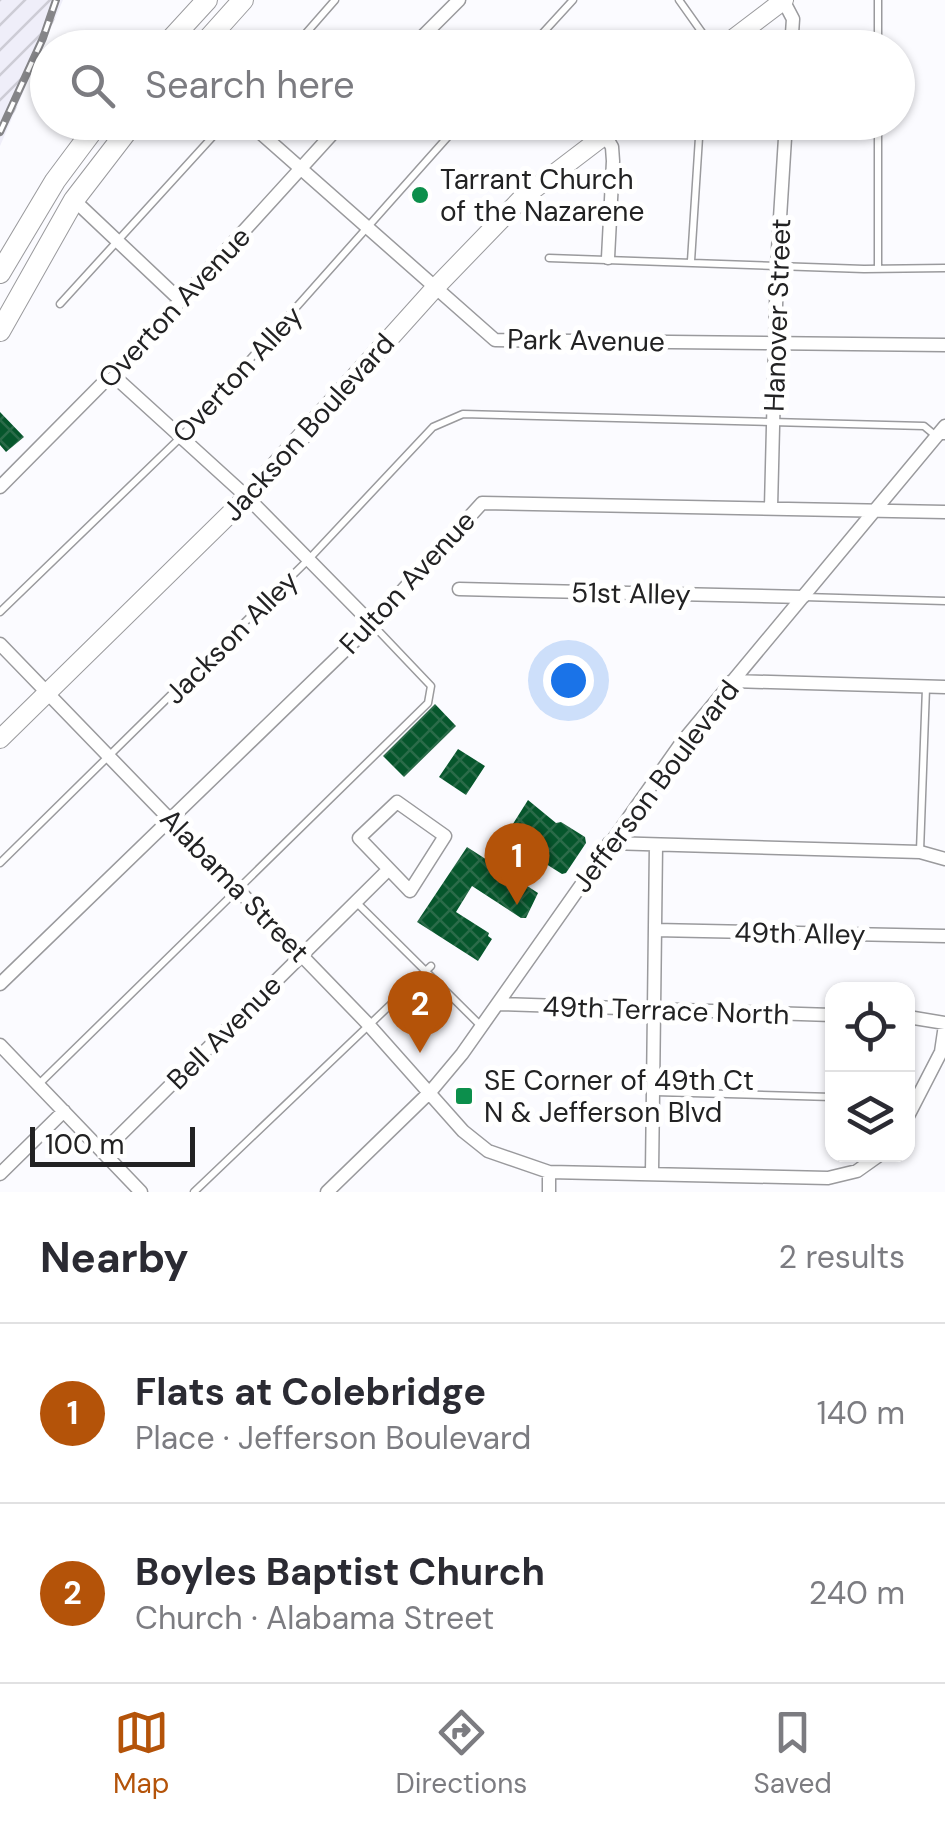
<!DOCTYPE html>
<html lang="en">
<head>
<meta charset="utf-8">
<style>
  :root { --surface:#fff; --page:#f7f7f7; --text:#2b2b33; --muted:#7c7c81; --line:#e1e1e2; --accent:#b45309 }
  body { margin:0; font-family:"DM Sans",sans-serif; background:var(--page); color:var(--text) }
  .controls { position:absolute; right:30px; bottom:30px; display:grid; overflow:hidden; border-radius:20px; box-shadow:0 2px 8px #0004 }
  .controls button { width:90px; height:90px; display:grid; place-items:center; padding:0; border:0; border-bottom:2px solid var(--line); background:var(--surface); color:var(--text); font:50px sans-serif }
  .scale { position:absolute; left:30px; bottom:25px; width:165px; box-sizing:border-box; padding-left:10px; border:5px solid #222223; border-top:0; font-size:28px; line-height:35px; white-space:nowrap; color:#222223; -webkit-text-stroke:8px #fff; paint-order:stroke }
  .you { position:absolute; left:568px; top:680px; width:35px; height:35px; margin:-25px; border:8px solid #fff; border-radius:50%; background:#1a73e8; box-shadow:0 0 0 15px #1a73e833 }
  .badge { display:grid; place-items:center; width:65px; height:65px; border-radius:50%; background:var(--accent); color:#fff; font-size:32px; font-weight:700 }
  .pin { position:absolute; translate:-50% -82px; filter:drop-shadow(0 2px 5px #0008) }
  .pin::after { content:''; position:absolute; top:52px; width:35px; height:30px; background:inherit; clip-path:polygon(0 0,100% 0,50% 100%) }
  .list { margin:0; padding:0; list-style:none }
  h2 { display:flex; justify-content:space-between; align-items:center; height:130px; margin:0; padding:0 40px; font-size:42px }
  h2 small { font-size:32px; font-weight:400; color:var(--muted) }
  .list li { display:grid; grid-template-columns:65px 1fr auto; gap:30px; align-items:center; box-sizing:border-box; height:180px; padding:0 40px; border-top:2px solid var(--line) }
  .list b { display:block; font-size:38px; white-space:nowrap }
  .list p { margin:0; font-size:32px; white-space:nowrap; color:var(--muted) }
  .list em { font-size:32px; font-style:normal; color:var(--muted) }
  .icon { flex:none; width:55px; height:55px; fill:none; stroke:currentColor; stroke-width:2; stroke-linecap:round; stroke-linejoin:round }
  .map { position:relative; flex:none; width:945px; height:1192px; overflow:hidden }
  .search { position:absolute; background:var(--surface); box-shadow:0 2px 8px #0004; left:30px; right:30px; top:30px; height:110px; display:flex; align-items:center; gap:25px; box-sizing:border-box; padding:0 35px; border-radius:55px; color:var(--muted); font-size:38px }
  .sheet { height:490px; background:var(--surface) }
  nav { display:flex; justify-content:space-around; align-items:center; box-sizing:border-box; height:140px; border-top:2px solid var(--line); background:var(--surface); font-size:28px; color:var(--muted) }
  nav a { display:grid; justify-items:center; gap:5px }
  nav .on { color:var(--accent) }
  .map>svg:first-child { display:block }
</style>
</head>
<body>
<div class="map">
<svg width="945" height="1192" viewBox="0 0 945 1192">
  <defs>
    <pattern id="industrial-furrows" width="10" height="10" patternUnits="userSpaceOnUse" patternTransform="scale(2.5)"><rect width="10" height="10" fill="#efeef9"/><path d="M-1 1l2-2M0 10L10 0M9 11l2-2" fill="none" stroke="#cdccd5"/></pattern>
    <pattern id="building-cross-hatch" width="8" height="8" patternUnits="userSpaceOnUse" patternTransform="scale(2.5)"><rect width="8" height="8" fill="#06562c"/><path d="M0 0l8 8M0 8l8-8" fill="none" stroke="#2b6b49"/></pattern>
  </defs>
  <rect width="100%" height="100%" fill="#fbfbff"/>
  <!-- industrial -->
  <path fill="url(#industrial-furrows)" d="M0,0H63L0,146Z"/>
  <!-- building -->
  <path fill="url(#building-cross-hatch)" d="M0,412L24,437L6,452L0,445Z
    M435,704L456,726L404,777L383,756Z
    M458,749L485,766L466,795L439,777Z
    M528,800L556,823L561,822L585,837L586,843L566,873L562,874L538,859L530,850L504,838Z
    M467,847L538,893L526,918H521L472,886L456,912L489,933L488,936L492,939L478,961L417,922Z"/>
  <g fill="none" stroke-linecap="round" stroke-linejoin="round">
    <defs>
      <path id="lane" d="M679,0L713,48
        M878,0V48
        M293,48L335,0
        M529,48L573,0
        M549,258L864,269L945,268
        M691,261L700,122
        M878,268V122
        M60,304L226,122
        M804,597L945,601
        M0,612L180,438L461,122
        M920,851L926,688
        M0,863L309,559L433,427L463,414L924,426L936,436H945
        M356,902L481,1026
        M39,1084L428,703L431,686L372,624
        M655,1092L832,1097
        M194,1192L431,966"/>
      <path id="street" d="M783,0L793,19L791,48
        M411,48L459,0
        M248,122L495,340L945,345
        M605,135L612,147L613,161L608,258
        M74,200L181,301
        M115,377L247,497L372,624
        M0,487L103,383L115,377L120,367L343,122
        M771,507L777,266L786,122
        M459,589L803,597
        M0,644L367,1023L463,1131L488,1151L549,1172L828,1178L857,1171L881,1154
        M732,681L945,687
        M397,802L445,836L410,891L359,838Z
        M609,843L920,852L945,859
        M655,930L945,936
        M0,984L372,624L482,503L945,512
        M499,1004L832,1015
        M908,1017L945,1023
        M0,1045L141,1192
        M908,1116L941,1052L945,1025
        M103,1152L388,870
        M549,1172V1192
        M652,1173L656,845
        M0,1174L64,1111
        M327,1192L431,1091L462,1054L682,742L945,426"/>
      <path id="secondary" d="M721,48L784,0
        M0,739L247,497L434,289L521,199L622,122"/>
      <path id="primary" d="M163,48L207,0
        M200,48L243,0
        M0,273L55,181L99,122
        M0,331L74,200L134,122"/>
    </defs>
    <!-- lane casing -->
    <use href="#lane" stroke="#9a9a9d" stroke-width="9"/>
    <!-- street casing -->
    <use href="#street" stroke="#9a9a9d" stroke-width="15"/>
    <!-- secondary casing -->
    <use href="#secondary" stroke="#9a9a9d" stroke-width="20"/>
    <!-- primary casing -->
    <use href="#primary" stroke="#9a9a9d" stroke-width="22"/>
    <!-- lane -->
    <use href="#lane" stroke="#fff" stroke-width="6"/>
    <!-- street -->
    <use href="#street" stroke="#fff" stroke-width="12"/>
    <!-- secondary -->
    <use href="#secondary" stroke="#fff" stroke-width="18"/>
    <!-- primary -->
    <use href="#primary" stroke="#fff" stroke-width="20"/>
    <defs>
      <path id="rail" d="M0,132L43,38L56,0"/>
    </defs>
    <!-- rail casing -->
    <use href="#rail" stroke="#858588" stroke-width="8"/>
    <!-- rail -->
    <use href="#rail" stroke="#fff" stroke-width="4" stroke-dasharray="11" stroke-linecap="butt"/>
  </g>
  <!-- markers -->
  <g fill="#0c8f4c" stroke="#fff" stroke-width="4">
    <circle cx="420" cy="195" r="10"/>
    <rect x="454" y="1086" width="20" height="20" rx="5"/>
  </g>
  <g text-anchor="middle" stroke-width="10" stroke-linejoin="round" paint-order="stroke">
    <!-- poi labels -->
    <g font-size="28" fill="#222223" stroke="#fff" text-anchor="start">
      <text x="440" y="189">Tarrant Church<tspan x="440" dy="32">of the Nazarene</tspan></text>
      <text x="484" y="1090">SE Corner of 49th Ct<tspan x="484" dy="32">N &amp; Jefferson Blvd</tspan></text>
    </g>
    <!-- street labels -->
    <g font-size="28" fill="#222223" stroke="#fff">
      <text transform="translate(174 307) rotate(-47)" y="10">Overton Avenue</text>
      <text transform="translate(777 315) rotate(-88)" y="10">Hanover Street</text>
      <text transform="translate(586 340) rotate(1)" y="10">Park Avenue</text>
      <text transform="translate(237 374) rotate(-47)" y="10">Overton Alley</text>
      <text transform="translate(308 427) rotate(-48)" y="10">Jackson Boulevard</text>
      <text transform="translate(407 582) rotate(-47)" y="10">Fulton Avenue</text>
      <text transform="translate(631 593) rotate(1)" y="10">51st Alley</text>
      <text transform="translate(231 637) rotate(-45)" y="10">Jackson Alley</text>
      <text transform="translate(655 786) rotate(-53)" y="10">Jefferson Boulevard</text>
      <text transform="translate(235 885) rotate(46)" y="10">Alabama Street</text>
      <text transform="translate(800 933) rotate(1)" y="10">49th Alley</text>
      <text transform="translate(666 1010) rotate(2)" y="10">49th Terrace North</text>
      <text transform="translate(224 1032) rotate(-45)" y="10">Bell Avenue</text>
    </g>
  </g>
</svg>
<div class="controls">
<button><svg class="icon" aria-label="locate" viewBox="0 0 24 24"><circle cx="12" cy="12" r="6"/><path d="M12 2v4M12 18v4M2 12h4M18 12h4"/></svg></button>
<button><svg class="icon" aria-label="layers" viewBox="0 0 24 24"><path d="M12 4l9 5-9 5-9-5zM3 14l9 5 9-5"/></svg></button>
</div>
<div class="scale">100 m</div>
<div class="you"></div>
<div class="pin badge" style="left:517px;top:905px">1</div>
<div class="pin badge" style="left:420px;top:1053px">2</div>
<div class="search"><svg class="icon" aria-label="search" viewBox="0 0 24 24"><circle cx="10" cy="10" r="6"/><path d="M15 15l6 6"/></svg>Search here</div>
</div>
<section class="sheet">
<h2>Nearby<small>2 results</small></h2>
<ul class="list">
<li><span class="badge">1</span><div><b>Flats at Colebridge</b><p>Place · Jefferson Boulevard</p></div><em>140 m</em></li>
<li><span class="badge">2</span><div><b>Boyles Baptist Church</b><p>Church · Alabama Street</p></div><em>240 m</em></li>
</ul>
</section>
<nav>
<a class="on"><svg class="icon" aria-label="map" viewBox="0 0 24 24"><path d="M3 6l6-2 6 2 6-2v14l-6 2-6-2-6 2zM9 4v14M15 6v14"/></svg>Map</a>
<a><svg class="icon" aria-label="directions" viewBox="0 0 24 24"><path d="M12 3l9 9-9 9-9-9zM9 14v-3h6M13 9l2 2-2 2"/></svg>Directions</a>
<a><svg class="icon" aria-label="saved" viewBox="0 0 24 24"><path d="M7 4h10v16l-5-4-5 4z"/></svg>Saved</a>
</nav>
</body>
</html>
